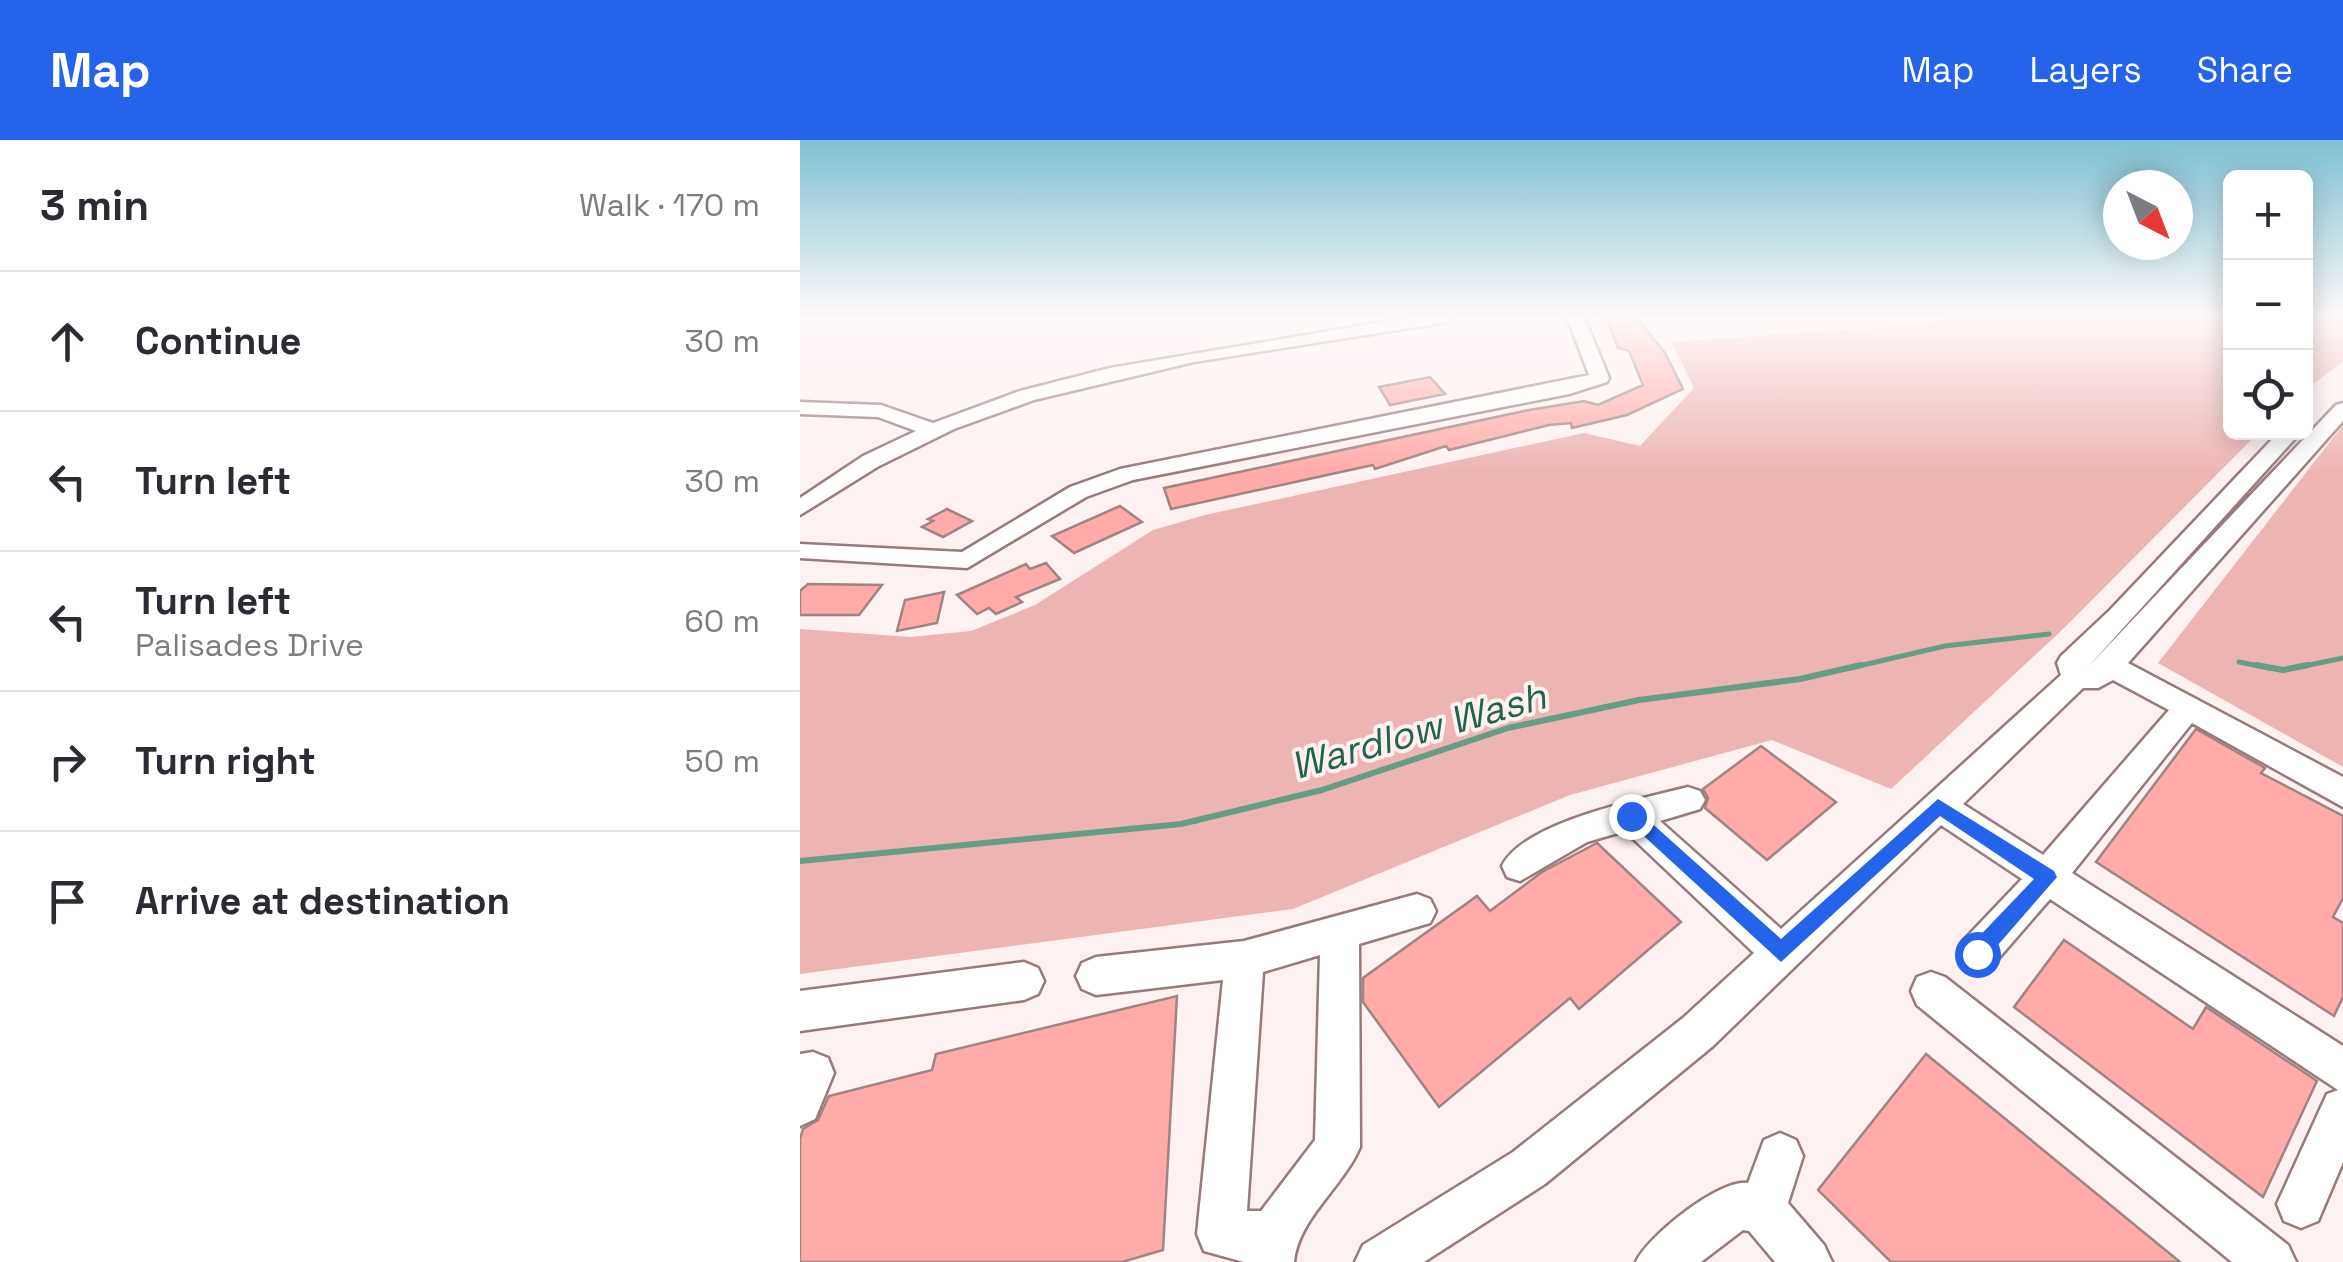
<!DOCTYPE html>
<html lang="en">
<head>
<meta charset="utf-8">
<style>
  :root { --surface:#fff; --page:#f7f7f7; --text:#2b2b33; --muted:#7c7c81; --line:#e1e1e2; --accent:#2563eb }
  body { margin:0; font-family:"Space Grotesk",sans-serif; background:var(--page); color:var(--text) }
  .controls { position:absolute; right:30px; top:30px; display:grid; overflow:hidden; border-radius:15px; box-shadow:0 5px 25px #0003 }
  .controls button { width:90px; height:90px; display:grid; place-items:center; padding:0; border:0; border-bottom:2px solid var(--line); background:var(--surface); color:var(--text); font:50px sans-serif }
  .compass { position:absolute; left:1303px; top:30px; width:90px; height:90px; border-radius:50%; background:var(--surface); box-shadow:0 5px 25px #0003; rotate:138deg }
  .stop { position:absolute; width:30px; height:30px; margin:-22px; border:8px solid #2563eb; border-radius:50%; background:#fff }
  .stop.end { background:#2563eb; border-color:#fff; box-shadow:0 2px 10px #0008 }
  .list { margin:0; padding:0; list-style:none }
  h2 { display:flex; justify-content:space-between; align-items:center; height:130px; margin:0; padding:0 40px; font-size:42px }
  h2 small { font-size:32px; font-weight:400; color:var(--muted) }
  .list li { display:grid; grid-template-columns:65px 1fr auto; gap:30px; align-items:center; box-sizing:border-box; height:140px; padding:0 40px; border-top:2px solid var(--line) }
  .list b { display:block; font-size:38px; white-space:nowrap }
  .list p { margin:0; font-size:32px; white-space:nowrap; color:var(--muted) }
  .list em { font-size:32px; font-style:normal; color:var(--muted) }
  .icon { flex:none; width:55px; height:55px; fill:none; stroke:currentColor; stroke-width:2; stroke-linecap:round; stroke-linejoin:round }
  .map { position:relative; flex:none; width:1543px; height:1122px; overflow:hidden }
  header { display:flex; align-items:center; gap:60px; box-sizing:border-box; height:140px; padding:0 50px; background:var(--accent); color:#fff }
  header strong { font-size:48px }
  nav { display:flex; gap:55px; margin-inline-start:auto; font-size:35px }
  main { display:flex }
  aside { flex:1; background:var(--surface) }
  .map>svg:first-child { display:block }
</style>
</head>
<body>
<header>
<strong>Map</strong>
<nav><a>Map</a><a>Layers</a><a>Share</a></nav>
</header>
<main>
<aside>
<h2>3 min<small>Walk · 170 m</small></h2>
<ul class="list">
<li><svg class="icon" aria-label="ahead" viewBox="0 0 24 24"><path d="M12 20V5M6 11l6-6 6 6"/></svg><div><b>Continue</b></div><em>30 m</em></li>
<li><svg class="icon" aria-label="left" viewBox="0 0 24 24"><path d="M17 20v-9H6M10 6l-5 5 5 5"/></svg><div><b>Turn left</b></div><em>30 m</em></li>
<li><svg class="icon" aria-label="left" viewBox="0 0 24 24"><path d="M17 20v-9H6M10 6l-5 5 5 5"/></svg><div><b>Turn left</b><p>Palisades Drive</p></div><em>60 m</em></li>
<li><svg class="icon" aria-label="right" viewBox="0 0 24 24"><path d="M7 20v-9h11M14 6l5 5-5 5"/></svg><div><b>Turn right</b></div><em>50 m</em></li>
<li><svg class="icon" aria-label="arrive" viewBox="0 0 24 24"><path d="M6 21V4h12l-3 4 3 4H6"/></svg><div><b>Arrive at destination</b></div></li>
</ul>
</aside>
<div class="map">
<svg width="1543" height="1122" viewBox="0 0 1543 1122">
  <rect width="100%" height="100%" fill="#fef1f1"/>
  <!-- green -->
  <path fill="#edb4b3" d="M1150,177H1430V292L1458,293L1261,491L1091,649L972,600L770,655L493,769L0,834V489L111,497L171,491L235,465L353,390L405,375L784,293L840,306L894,248L872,202L1126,184Z
    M1506,177H1543V222L1506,249Z
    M1543,285V627L1358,523Z"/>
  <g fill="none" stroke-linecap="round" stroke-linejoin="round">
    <!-- stream-far1 -->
    <path stroke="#659e86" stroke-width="5" d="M1439,522L1469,528
      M1050,528L1145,506L1249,494
      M1495,528L1543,518"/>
    <!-- stream -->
    <path stroke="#659e86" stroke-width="6" d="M1456,525L1483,530L1508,525
      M0,721L381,684L522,650L708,588L839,560L1000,539L1061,525"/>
  </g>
  <!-- building -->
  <path fill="#ffaba9" stroke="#a08382" stroke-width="2.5" d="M806,177H836L865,213L883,249L827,275L772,288L771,283L749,285L649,310L646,306L575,329L573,325L371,369L364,348L729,270L784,261L798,265L843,245L829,211L818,208Z
    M630,237L645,254L590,265L579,247Z
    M320,366L342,382L274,413L252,396Z
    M147,369L172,381L143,397L122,387L133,381L128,379Z
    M246,423L260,439L216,457L222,462L196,474L189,468L177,474L157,455L226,424L230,429Z
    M8,444L82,445L59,475H0V451Z
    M144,452L137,483L97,491L105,460Z
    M1396,589L1465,628L1461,633L1543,676V758L1533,777L1543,783V857L1534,876L1296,722Z
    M961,606L1036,662L967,720L905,668L908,658L903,649Z
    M797,703L881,782L779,869L770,858L639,967L563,862V838L677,756L690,771L742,732Z
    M1264,800L1393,889L1406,867L1517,941L1463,1057L1214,867Z
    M377,856L363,1110L322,1122H0V999L3,989L18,980L29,956L132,930L136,914Z
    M1126,914L1380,1122H1091L1018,1050Z"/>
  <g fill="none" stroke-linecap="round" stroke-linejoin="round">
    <defs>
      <path id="minor" d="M613,177H656L648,182L394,222L234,260L154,289L79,326L0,375V358L63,316L116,291L78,277L0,274V262L81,265L133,283L220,251L310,228Z
        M767,177H784L809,238L807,242L769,254L333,340L286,357L167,428L0,418V404L162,412L270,347L320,329L789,235Z
        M1543,263V281L1328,523L1543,637V667L1392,583L1272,733L1543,906V1022L1518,1081L1501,1088L1484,1081L1477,1064L1527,954L1538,950L1250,759L1191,827L1177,832L1163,827L1158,814L1163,801L1222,739L1141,685L913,906L745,1044L624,1122H555L563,1105L713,1012L883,878L954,813L825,691L787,702L720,741L707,737L702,726C723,682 842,659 888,647L900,651L905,660L900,669L860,681L981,789L1261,535L1257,523L1261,516L1310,470L1479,292H1501L1287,528L1536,265ZM1313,540L1369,570L1243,715L1163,664L1283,548H1298Z
        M617,754L630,759L636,771L630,783L559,804L560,1007C543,1047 498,1079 494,1122H444L404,1111L397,1094L423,840L296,855L282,849L276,836L282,823L296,817L444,801ZM520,815L515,1000L461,1071H447L463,832Z
        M224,822L238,828L244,841L238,854L224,860L0,891V851Z
        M1131,832L1145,837L1488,1105L1496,1122H1432L1117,865L1111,851L1117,837Z
        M13,912L28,918L34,933L15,979L0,986V914Z
        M980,993L996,1000L1003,1016L988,1063L1024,1105L1032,1122H975L949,1091L943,1090L901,1122H836C847,1097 920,1038 948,1043L964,1000Z"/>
    </defs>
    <!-- minor casing -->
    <use href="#minor" stroke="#977a79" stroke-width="5"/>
    <!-- minor -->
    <use href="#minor" fill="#fff" fill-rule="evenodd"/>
  </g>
  <!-- sky -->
  <linearGradient id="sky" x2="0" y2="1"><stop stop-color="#7dc1d2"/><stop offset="0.53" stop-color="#fff9f9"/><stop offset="1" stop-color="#fff9f9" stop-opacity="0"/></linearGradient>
  <rect width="1543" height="334" fill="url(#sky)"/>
  <!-- route -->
  <path fill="#2563eb" d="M1138,659L1254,731L1257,737L1184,821L1177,824L1166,814L1169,807L1234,739L1140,676L981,822L822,676L831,669L838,671L981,799Z"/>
  <g text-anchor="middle" stroke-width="8" stroke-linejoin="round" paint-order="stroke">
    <!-- water labels -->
    <g font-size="38" font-style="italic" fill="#21634c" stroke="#fef1f1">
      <text transform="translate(618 591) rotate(-16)" y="13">Wardlow Wash</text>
    </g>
  </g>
</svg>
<div class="controls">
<button>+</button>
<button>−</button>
<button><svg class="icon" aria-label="locate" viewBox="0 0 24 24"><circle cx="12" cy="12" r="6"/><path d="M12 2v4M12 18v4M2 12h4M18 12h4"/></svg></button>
</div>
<svg class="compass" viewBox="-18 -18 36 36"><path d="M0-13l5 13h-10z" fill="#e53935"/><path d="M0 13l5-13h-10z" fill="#7c7c81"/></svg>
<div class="stop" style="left:1177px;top:814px"></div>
<div class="stop end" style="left:831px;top:676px"></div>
</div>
</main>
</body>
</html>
